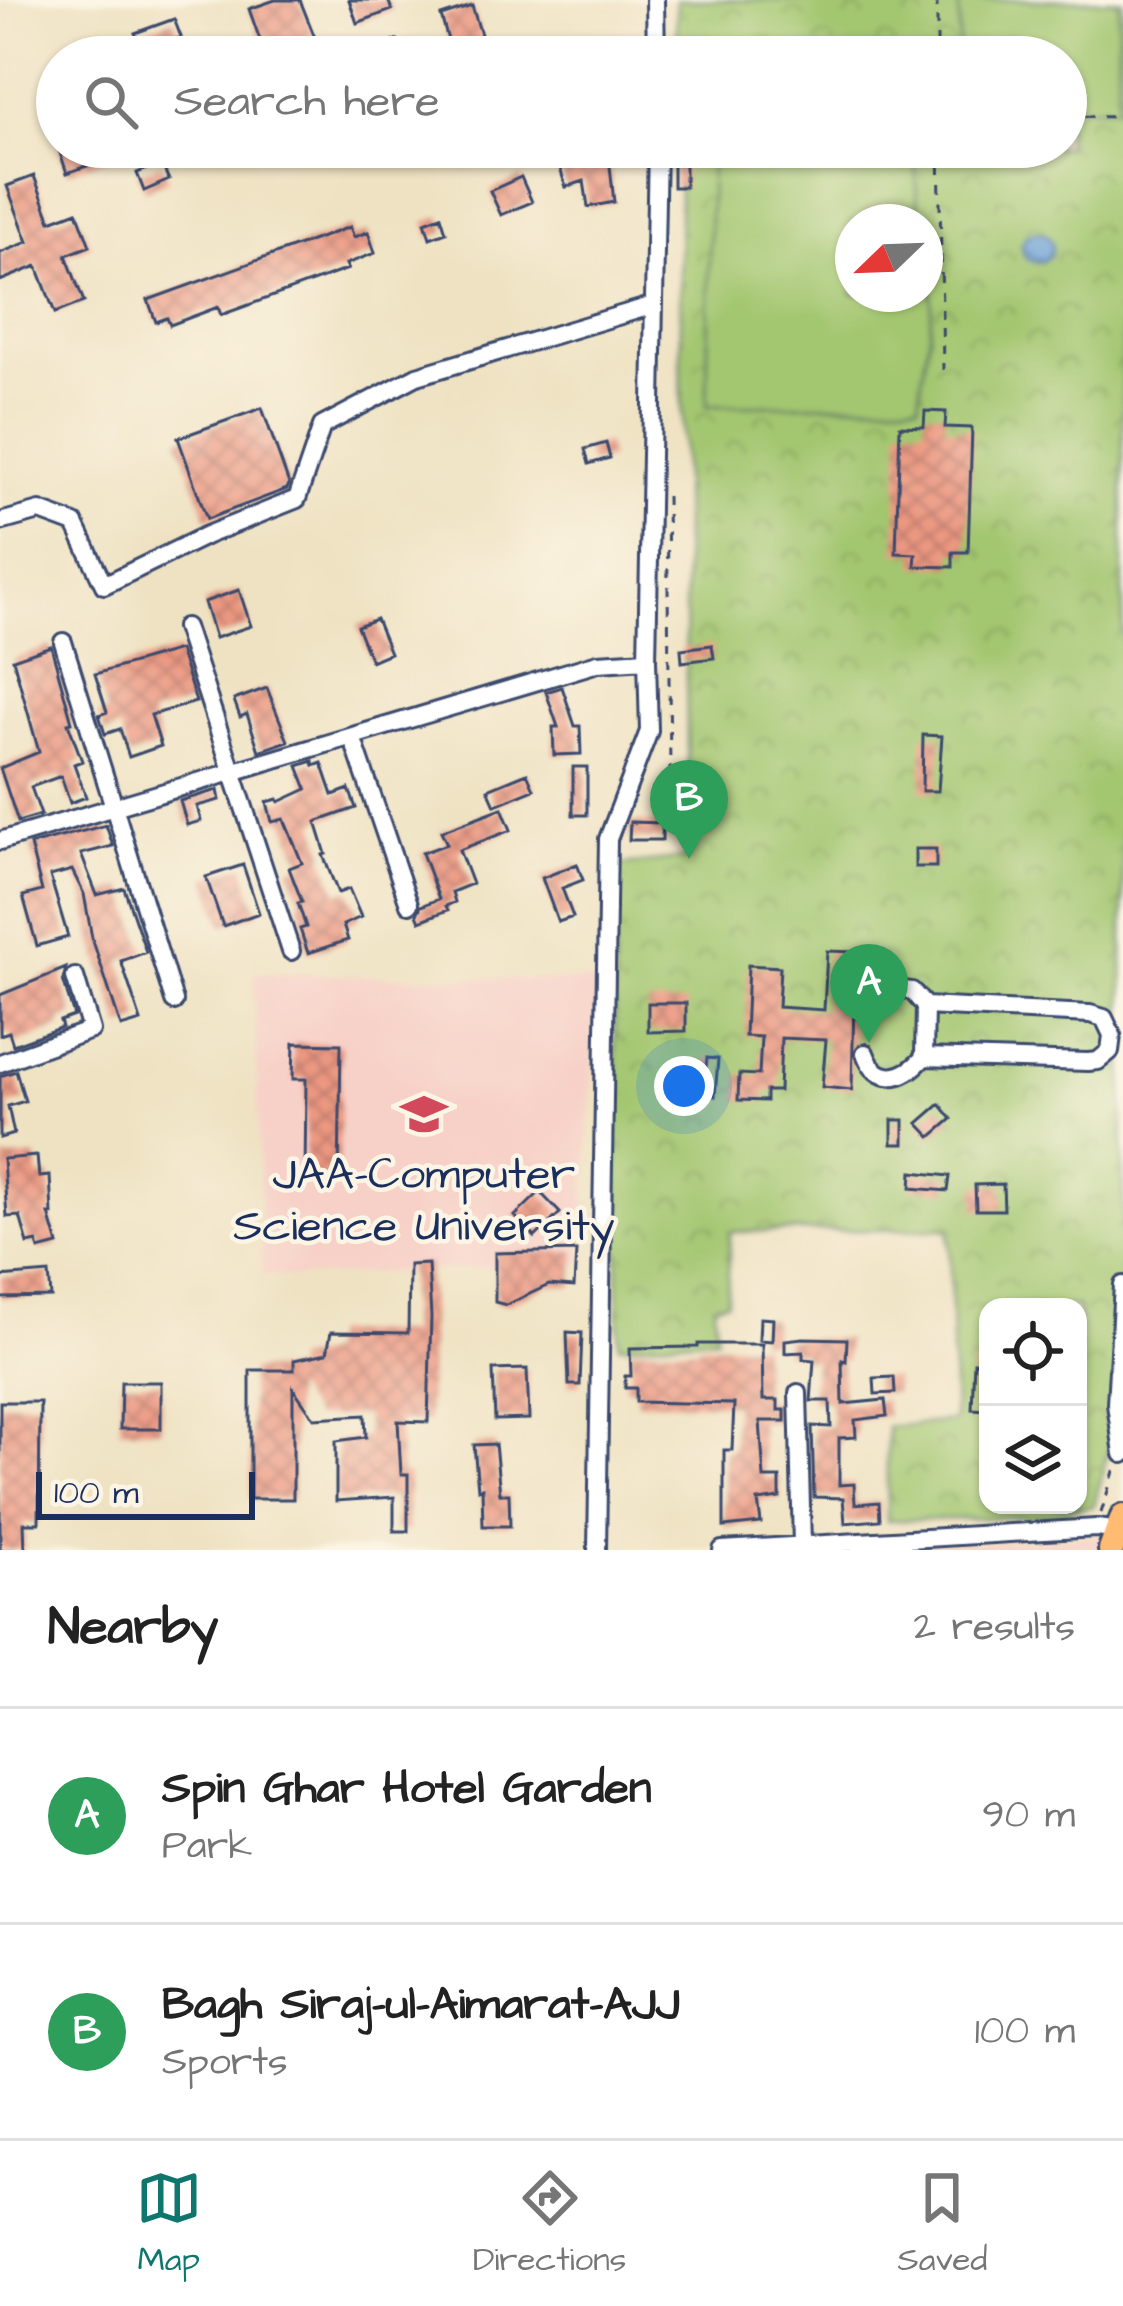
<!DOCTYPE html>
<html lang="en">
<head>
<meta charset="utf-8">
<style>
  :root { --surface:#fff; --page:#f2f2f2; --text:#222; --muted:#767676; --line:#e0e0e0; --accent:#0f766e }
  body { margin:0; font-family:"Architects Daughter",sans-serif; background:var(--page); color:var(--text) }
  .controls { position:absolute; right:36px; bottom:36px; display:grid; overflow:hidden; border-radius:24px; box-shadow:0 3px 9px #0004 }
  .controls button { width:108px; height:108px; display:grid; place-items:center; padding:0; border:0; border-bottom:3px solid var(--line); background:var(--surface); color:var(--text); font:60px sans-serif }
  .compass { position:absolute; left:835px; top:204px; width:108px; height:108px; border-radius:50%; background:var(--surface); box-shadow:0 3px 9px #0004; rotate:247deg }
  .scale { position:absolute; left:36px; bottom:30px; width:219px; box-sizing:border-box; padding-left:12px; border:6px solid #1b2f5e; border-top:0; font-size:33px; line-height:42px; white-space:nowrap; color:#1b2f5e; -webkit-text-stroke:9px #fcf5e5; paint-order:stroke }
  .you { position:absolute; left:684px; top:1086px; width:42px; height:42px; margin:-30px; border:9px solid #fff; border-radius:50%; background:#1a73e8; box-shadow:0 0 0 18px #1a73e833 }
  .badge { display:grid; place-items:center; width:78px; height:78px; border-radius:50%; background:var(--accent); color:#fff; font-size:39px; font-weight:700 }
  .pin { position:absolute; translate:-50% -99px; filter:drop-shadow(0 3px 6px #0008) }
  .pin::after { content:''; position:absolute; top:63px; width:42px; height:36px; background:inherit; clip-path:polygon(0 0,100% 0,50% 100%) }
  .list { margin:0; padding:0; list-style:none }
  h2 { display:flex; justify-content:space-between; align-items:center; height:156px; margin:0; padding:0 48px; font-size:51px }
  h2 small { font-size:39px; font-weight:400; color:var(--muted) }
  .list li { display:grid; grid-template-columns:78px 1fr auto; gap:36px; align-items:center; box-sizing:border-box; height:216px; padding:0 48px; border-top:3px solid var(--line) }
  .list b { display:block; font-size:45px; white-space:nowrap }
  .list p { margin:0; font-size:39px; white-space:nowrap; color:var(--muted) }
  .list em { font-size:39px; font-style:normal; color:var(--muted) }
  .icon { flex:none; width:66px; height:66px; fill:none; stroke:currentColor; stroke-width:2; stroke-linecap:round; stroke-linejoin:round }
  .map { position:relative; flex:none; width:1123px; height:1550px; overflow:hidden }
  .search { position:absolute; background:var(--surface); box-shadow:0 3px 9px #0004; left:36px; right:36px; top:36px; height:132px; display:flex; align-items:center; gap:30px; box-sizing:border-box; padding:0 42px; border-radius:66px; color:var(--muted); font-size:45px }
  .sheet { height:588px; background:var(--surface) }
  nav { display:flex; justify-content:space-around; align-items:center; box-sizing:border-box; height:168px; border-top:3px solid var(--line); background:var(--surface); font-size:33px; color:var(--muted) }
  nav a { display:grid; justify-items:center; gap:6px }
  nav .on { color:var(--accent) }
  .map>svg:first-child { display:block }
</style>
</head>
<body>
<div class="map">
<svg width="1123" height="1550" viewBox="0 0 1123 1550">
  <defs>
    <pattern id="park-crowns" width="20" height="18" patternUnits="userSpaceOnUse" patternTransform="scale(3)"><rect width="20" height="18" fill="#a3c66f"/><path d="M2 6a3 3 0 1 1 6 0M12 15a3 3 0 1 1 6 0" fill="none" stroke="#8caa63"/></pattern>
    <pattern id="water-waves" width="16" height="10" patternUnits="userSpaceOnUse" patternTransform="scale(3)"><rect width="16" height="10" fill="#69a0d7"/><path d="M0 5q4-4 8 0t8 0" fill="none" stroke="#5683b2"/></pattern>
    <pattern id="building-cross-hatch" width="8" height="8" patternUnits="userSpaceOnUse" patternTransform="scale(3)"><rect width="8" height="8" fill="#ec9881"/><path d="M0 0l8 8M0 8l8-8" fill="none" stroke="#be7c6d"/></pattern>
  </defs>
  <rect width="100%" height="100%" fill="#fcf5e5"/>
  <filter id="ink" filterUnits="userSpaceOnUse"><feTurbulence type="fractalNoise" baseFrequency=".00833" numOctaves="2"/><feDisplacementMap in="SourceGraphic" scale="24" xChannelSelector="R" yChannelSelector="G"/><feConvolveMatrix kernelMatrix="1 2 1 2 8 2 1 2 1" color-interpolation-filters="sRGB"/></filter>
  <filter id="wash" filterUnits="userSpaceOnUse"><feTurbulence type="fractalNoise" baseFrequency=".004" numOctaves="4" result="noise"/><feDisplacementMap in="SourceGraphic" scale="48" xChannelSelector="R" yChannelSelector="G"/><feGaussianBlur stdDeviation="2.7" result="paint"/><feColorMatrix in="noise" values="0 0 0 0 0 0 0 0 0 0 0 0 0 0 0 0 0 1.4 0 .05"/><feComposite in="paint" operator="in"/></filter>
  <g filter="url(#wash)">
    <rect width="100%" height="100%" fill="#efe2c2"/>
    <!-- built -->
    <path fill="#f7d1c8" d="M254,973L597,981L582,1263L295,1277L262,1275Z
      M1104,1536L1103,1550H846Z"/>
    <!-- park -->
    <path fill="url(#park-crowns)" stroke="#5f7a66" stroke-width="3" fill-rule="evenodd" d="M676,0H1123V1410L1116,1420L1094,1506L1033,1517L887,1521V1427L954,1421L949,1229L730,1232L727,1301L714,1304L716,1337L619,1345L613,866L689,858L678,147H1066V57H677ZM853,222H925V294H853ZM988,1307H1078V1505H988Z"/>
    <!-- garden -->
    <path fill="#a3c66f" stroke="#5f7a66" stroke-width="3" d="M959,0H1118L1117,107H1066V57H959Z
      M711,147H906L915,158L919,222H853V294H925V254C941,310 924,348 919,403L707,406Z"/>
    <!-- water -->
    <path fill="url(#water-waves)" stroke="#42689a" stroke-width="3" d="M1022 247a15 15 0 1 1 30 0a15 15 0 1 1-30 0Z"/>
    <g id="blocks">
      <!-- building -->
      <path fill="url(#building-cross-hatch)" d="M275,0H300L315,38L284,50L286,57H266L249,9Z
        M349,0H388L392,10L357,23Z
        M472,6L488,57H453L441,16Z
        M174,19L181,37L143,52L135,33Z
        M397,40L404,57H357Z
        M58,147H135V149L67,173Z
        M576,147L580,158L609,157L614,202L588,207L584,181L566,187L555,153Z
        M161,163L169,180L144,191L137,173Z
        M673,164H685V187H673Z
        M34,176L51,221L77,211L90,246L66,255L84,302L55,313L37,266L0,281V253L28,242L7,186Z
        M521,177L532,202L501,215L490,191Z
        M441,216L446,232L430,238L425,222Z
        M350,227L354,237L368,232L375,253L346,264L348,269L221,315L218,307L170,325L167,318L156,322L148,300Z
        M262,408L289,484L287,489L207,519L178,438Z
        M925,411L946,412L945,427L972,428L968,552H953V567L915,566L916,554L896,553L900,426L924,427Z
        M606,443L610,458L589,464L585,449Z
        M239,590L251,626L215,638L204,602Z
        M376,619L390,653L371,661L357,626Z
        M712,645L714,658L682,662L681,649Z
        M51,646L72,722L68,723L82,761L74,764L86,797L70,803L61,776L31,787L41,815L18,822L0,768L39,752L13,659Z
        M179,650L196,702L151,715L161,746L129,757L120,729L105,734L99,715L107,712L95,674Z
        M562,687L575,726H580L581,754L554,755L553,727H558L546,692Z
        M267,688L288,741L259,751L247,714L240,717L234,700Z
        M923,735L942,736L938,791H922Z
        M313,761L314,766L322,763L333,795L349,789L356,808L316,822L326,854L323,855L338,893L349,889L361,917L343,925L348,940L308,953L300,929L306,927L298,903L302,902L289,868L302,863L284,819L272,822L267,802L278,799L279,802L307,789L298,766Z
        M573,767H587V815H573Z
        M527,773L534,789L495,805L488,789Z
        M218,790L220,800L197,806L201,821L187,825L180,801Z
        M502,808L511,830L459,850L472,884L452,892L455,902L446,906L448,910L420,921L417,914L421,906L439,899L422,853L447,844L441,831Z
        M630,822L662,823V840H629Z
        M106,825L113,846L81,854L97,895L124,888L146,952L121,961L141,1021L121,1027L92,938L84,894L72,870L50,876L68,937L37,946L23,896L42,891L30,845Z
        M915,849H936V867H915Z
        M577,864L583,880L562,888L573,917L558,922L542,878Z
        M243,865L259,913L223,926L206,877Z
        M827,951L855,952L852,1090L822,1087L826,1040L781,1038L779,1091H766V1101L738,1100L739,1074L759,1075L761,1037L745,1036L748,965L780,967L778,1007L824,1010Z
        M66,968L63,980L74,1016L60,1021L62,1027L13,1045L9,1032L0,1035V995Z
        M648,1003H686V1031L648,1032Z
        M294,1043L341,1044L339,1179H305L306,1079H293Z
        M707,1058L718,1059L715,1096L704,1095V1089L690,1088L692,1066L706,1067Z
        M16,1071L25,1101L8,1106L14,1134L0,1138V1076Z
        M940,1104L952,1119L931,1137L918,1123Z
        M892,1120H904V1144H892Z
        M37,1156L39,1177L50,1176L52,1214H49L58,1245L39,1250L37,1242L28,1244L20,1216L7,1217L3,1159Z
        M912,1172L950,1176L948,1191L911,1188Z
        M1003,1184L1004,1210H976L975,1185Z
        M540,1192L560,1213L535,1237L515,1216Z
        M576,1251L574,1287L549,1285L506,1305L495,1302V1253Z
        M428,1264L431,1317L428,1422L398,1421L401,1474H408V1531H394V1497L336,1501V1441L366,1437L365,1415L314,1418L293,1388V1499H250V1370H294V1360L327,1353L331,1332L408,1333L409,1265Z
        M49,1273L51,1297L0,1298V1277Z
        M760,1318L773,1319L772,1341L759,1340Z
        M567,1332L582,1333L580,1385H569Z
        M803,1338L847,1339L846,1361L842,1360L843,1404L885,1400L887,1416L855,1420L856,1437L839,1438V1485L854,1484L855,1504L879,1502L880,1520L845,1523L843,1498L814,1497L812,1426L831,1427L830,1401H811L814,1360L803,1359V1352L785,1353V1340Z
        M698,1344H762L763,1400H778V1410H785V1421H760L764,1478H780V1498L758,1501L761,1523L724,1527V1450H732L734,1404L636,1402V1388H625V1376H631L630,1348L698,1347Z
        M974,1362L988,1363V1410L972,1409Z
        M527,1369L529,1419L495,1420L493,1370Z
        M894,1377L895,1393L875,1394L874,1378Z
        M121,1382H161V1429H120Z
        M0,1402H40L39,1523H24L25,1550H0Z
        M495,1444L500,1494H509L510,1526H483L482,1488L478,1489L474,1445Z"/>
    </g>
  </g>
  <g filter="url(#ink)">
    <use href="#blocks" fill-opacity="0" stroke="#3b4a6d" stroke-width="3"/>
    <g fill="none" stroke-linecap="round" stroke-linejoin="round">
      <defs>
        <path id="minor" d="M655,0L656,57
          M0,522L40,511L75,524L104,585L207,535L297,499L322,426L417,376L654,305
          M185,627L291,951
          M63,642L174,1001
          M352,737L409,904
          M0,841L598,663L647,660
          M865,1012C875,988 888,987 912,991L925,1006L924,1057C904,1080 877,1087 865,1053
          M924,1057L1088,1062L1098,1061L1110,1051L1112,1035L1104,1018L1090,1014L925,1006
          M0,1063L91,1030L75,977
          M1123,1285L1116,1404L1123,1454
          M798,1393L802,1545
          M597,1550L608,839L649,731L647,660L657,147
          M722,1550L1096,1528L1123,1531"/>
        <path id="highway" d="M1111,1550L1123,1517"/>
      </defs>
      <!-- minor casing -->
      <use href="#minor" stroke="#3b4a6d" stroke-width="22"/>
      <!-- highway casing -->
      <use href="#highway" stroke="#3b4a6d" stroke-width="30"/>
      <!-- path -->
      <path stroke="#3b4a6d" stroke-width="3" stroke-dasharray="9 9" stroke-linecap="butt" d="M937,0V57
        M1066,116L1123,117
        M939,147L943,370
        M667,496L670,770
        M1101,1513L1116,1465"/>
      <!-- minor -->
      <use href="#minor" stroke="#fff" stroke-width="16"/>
      <!-- highway -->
      <use href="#highway" stroke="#ffbb71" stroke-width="24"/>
    </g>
  </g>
  <!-- icons -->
  <defs>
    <symbol id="university-bare" viewBox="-9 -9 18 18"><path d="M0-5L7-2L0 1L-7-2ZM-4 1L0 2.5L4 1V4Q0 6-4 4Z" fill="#d1495b" stroke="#fcf5e5" stroke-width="2.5" paint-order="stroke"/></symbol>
  </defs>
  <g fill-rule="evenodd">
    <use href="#university-bare" x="391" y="1081" width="66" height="66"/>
  </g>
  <g text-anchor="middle" stroke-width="9" stroke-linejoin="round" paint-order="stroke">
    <!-- poi labels -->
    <g font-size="45" fill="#1b2f5e" stroke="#fcf5e5">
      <text x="424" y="1188">JAA-Computer<tspan x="424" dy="52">Science University</tspan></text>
    </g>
  </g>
</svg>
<div class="controls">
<button><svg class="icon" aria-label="locate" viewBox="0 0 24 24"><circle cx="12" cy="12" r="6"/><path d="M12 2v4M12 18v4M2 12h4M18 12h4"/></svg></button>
<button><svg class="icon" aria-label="layers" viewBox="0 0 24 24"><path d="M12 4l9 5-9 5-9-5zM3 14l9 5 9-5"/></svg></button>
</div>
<svg class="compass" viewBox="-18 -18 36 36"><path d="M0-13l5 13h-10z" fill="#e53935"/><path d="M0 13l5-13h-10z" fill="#767676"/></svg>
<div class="scale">100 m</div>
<div class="you"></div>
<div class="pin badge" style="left:869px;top:1043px;background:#2e9e5b">A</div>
<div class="pin badge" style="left:689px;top:859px;background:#2e9e5b">B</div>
<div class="search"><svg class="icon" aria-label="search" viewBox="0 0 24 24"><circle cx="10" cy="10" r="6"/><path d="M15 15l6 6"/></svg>Search here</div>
</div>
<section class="sheet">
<h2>Nearby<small>2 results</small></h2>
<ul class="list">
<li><span class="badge" style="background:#2e9e5b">A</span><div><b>Spin Ghar Hotel Garden</b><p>Park</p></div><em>90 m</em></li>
<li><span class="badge" style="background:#2e9e5b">B</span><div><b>Bagh Siraj-ul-Aimarat-AJJ</b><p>Sports</p></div><em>100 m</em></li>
</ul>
</section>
<nav>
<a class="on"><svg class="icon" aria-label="map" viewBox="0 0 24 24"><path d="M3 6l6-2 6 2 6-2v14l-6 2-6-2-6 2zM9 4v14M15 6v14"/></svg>Map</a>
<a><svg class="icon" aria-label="directions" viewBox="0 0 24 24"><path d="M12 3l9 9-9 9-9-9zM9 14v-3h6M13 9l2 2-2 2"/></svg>Directions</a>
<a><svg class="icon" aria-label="saved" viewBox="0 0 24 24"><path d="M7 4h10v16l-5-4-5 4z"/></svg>Saved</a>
</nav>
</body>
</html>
